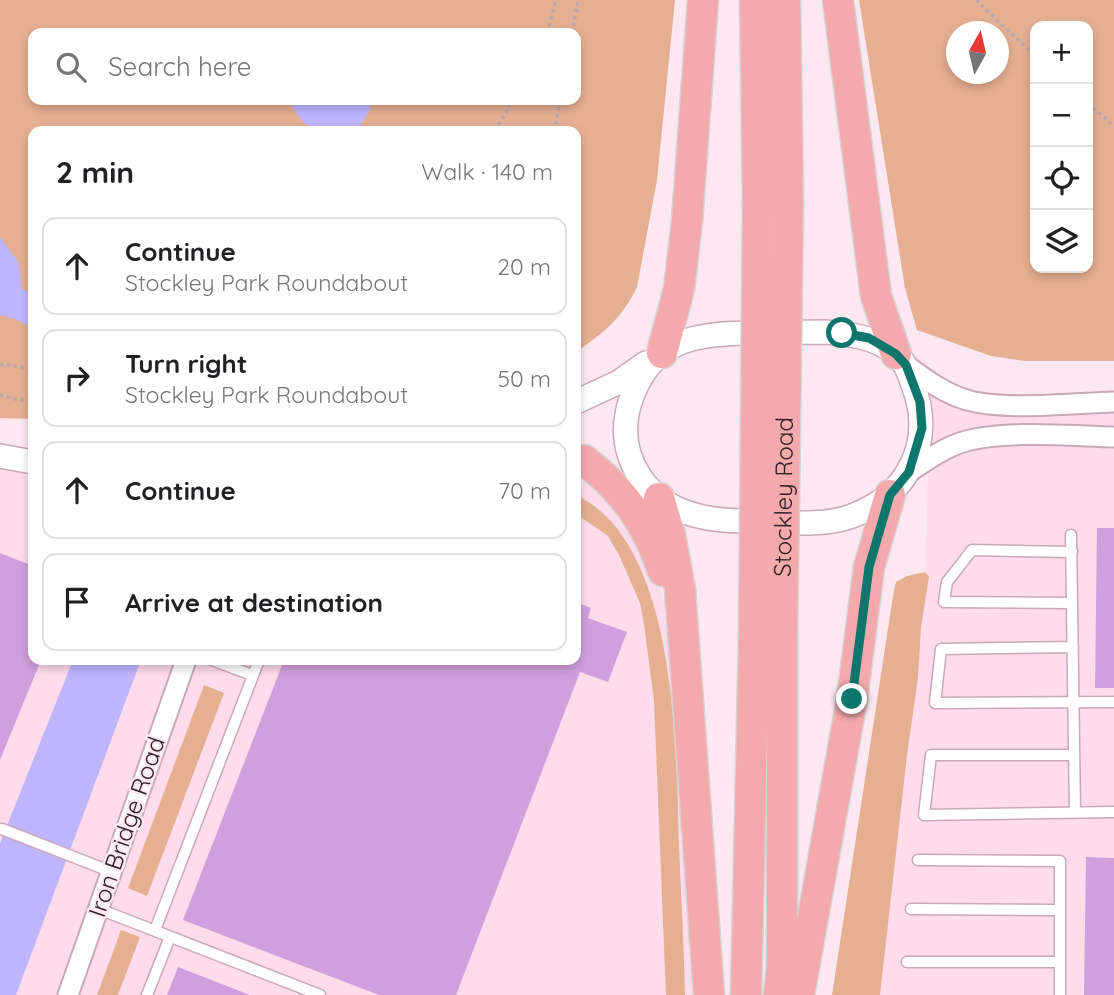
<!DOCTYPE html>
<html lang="en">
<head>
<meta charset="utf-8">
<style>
  :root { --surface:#fff; --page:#f2f2f2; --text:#202124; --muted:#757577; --line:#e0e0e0 }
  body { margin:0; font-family:Quicksand,sans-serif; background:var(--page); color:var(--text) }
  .controls { position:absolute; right:21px; top:21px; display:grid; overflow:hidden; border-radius:14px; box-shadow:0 4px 10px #0003 }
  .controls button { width:63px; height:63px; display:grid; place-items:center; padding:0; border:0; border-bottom:2px solid var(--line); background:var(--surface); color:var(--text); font:35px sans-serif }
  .compass { position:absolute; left:946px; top:21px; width:63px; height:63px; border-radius:50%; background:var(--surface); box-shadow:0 4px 10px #0003; rotate:8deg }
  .stop { position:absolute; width:21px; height:21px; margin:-16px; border:5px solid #0f766e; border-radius:50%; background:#fff }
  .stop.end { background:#0f766e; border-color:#fff; box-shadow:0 2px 7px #0008 }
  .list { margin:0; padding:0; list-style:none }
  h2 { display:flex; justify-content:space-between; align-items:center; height:91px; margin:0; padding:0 28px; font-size:30px }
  h2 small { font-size:23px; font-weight:400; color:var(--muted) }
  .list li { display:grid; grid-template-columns:46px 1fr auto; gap:21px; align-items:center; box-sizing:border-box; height:98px; margin:0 14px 14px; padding:0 14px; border:2px solid var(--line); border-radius:14px }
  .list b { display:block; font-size:26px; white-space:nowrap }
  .list p { margin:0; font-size:23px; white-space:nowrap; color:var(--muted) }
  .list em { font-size:23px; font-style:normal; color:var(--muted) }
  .icon { flex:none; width:38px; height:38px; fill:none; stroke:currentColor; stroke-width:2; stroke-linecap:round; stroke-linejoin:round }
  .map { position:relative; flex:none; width:1114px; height:995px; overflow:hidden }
  .search { position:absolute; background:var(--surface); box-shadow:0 4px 10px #0003; left:28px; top:28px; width:553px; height:77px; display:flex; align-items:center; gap:18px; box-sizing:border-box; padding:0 24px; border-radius:14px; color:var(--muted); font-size:26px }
  .panel { position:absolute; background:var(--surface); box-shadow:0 4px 10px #0003; left:28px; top:126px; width:553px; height:539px; border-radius:14px }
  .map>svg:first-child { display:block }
</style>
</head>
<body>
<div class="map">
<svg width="1114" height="995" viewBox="0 0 1114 995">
  <rect width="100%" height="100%" fill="#fde7f1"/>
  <!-- built -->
  <path fill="#ffdceb" d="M931,381L969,399H1114V995H853L925,573Z
    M576,464L647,542L680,659L699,995H0V467L33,475V660H576Z"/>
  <!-- green -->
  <path fill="#e5af92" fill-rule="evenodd" d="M0,0H675L657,180L637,287C623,316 607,330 582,348L576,349V131H33V419L0,418ZM33,33H576V100H33Z
    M859,0H1114V361H1024L991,356L917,330L905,288ZM1035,26H1088V268H1035ZM956,32H998V74H956Z
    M576,495C678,543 676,749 679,846C681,896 684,945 685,995H666L654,701L644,624L640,603L619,555L608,536L576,514Z
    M925,572L929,577L921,627L918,678L907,755L880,995H832L893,596L896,582L907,576Z
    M204,685L224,693L147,896L128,888Z
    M121,930L140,937L118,995H97Z"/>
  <!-- water -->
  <path fill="#bfb5fe" d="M289,100H372L369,112L357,131C320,131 307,137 289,100Z
    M0,237L19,263L22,289C38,295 33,313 33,328L15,319L0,315Z
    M73,660H141L16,995H0V843Z"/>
  <!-- building -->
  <path fill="#d19fdd" d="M1097,528H1114V688H1095Z
    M0,553L33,566V660H41L0,760Z
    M576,602L591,608L588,618L627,632L608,682L580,672L456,995H379L183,920L284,660H576Z
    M1086,857L1114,858V995H1084Z
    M178,967L250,995H167Z"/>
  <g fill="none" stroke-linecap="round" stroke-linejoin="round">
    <defs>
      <path id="service" d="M1071,535L1075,813
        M1072,552L972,550L947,582L944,602L1072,603
        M1073,647L941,649L935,703L1114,702
        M212,660L252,675
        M1074,755H931L924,815L1114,812
        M2,829L112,872
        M918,860L1060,861V995
        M99,909L320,995
        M911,909L1060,910
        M155,930L259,660
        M907,962H1060
        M147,995L170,937"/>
      <path id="minor" d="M906,365C925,379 945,394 967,400C1004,411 1074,403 1114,402
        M909,472C927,460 945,447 966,441C1005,430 1072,436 1114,437
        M68,995L186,660"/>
      <path id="tertiary" d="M825,332C850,334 875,337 895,353C905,361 909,373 913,385C935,441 909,495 852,516C821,528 780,521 747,521C706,521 665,514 640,477C625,454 622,428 630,402C651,339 693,334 751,333C776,333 801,332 825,332Z
        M576,402L619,382L646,363
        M0,456L33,462"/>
      <path id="primary" d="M755,0L758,202
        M785,0L788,203
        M838,0L876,296L896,354
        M662,353L679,289L687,221L703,0
        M584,460C624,491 647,523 663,571
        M659,498L670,535L680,589L709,995
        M746,995L754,638
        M779,995L782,966V639
        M799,995L852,699L869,567L890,495"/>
    </defs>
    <!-- service casing -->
    <use href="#service" stroke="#caa8b7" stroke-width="13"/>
    <!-- minor casing -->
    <use href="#minor" stroke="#caa8b7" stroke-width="23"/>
    <!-- tertiary casing -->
    <use href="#tertiary" stroke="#caa8b7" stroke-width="26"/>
    <!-- primary casing -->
    <use href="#primary" stroke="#d5d3d4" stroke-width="33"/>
    <!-- path -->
    <path stroke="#baa7af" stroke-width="3.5" stroke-dasharray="3.5 3.5" stroke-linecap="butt" d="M976,0L1035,56
      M547,33L556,0
      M572,33L578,0
      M1088,103L1114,126
      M495,131L513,100
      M555,131L560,100
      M0,364L33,369
      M0,395L19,400H33"/>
    <!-- service -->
    <use href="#service" stroke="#fff" stroke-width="10"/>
    <!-- minor -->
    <use href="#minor" stroke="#fff" stroke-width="19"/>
    <!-- tertiary -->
    <use href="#tertiary" stroke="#fff" stroke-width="23"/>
    <!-- primary -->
    <use href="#primary" stroke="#f4a9ac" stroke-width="30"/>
    <defs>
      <g id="primary-bridge">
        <path d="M754,638L758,202"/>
        <path id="s1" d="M782,639L788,203"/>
      </g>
    </defs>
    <!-- primary-bridge casing -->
    <use href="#primary-bridge" stroke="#d5d3d4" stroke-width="33" stroke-linecap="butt"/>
    <!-- primary-bridge -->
    <use href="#primary-bridge" stroke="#f4a9ac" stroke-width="30"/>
  </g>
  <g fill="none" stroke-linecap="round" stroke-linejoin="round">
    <!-- route -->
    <path stroke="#0f766e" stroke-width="9" d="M842,333L869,338L896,354L906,365L920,402L922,428L909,472L890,495L869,567L852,699"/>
  </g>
  <g text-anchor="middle" stroke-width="5" stroke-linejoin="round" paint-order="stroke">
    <!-- street labels -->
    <g font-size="24" fill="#2e2127" stroke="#fde7f1">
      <text dy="8" stroke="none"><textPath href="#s1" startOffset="142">Stockley Road</textPath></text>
      <text transform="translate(127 827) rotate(-71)" y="8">Iron Bridge Road</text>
    </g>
  </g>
</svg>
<div class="controls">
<button>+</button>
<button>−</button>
<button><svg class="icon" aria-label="locate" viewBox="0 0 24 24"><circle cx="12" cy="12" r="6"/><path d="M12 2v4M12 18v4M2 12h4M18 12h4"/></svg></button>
<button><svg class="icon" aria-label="layers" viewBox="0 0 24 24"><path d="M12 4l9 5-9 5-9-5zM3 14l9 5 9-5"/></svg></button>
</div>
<svg class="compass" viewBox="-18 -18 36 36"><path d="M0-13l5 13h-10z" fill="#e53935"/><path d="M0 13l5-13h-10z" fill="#757577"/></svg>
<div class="stop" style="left:842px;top:333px"></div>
<div class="stop end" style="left:852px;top:699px"></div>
<div class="search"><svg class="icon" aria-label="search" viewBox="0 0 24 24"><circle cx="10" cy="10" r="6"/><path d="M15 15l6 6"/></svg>Search here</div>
<section class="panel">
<h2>2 min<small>Walk · 140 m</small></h2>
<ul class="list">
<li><svg class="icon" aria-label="ahead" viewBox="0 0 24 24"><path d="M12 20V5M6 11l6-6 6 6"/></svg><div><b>Continue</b><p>Stockley Park Roundabout</p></div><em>20 m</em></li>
<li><svg class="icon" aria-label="right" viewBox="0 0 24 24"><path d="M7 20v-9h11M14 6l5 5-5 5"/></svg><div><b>Turn right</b><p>Stockley Park Roundabout</p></div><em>50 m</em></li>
<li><svg class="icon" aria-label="ahead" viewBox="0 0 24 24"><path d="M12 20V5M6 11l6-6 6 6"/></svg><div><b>Continue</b></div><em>70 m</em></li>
<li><svg class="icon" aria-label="arrive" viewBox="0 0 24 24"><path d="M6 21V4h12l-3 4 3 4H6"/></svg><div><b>Arrive at destination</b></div></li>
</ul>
</section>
</div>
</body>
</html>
